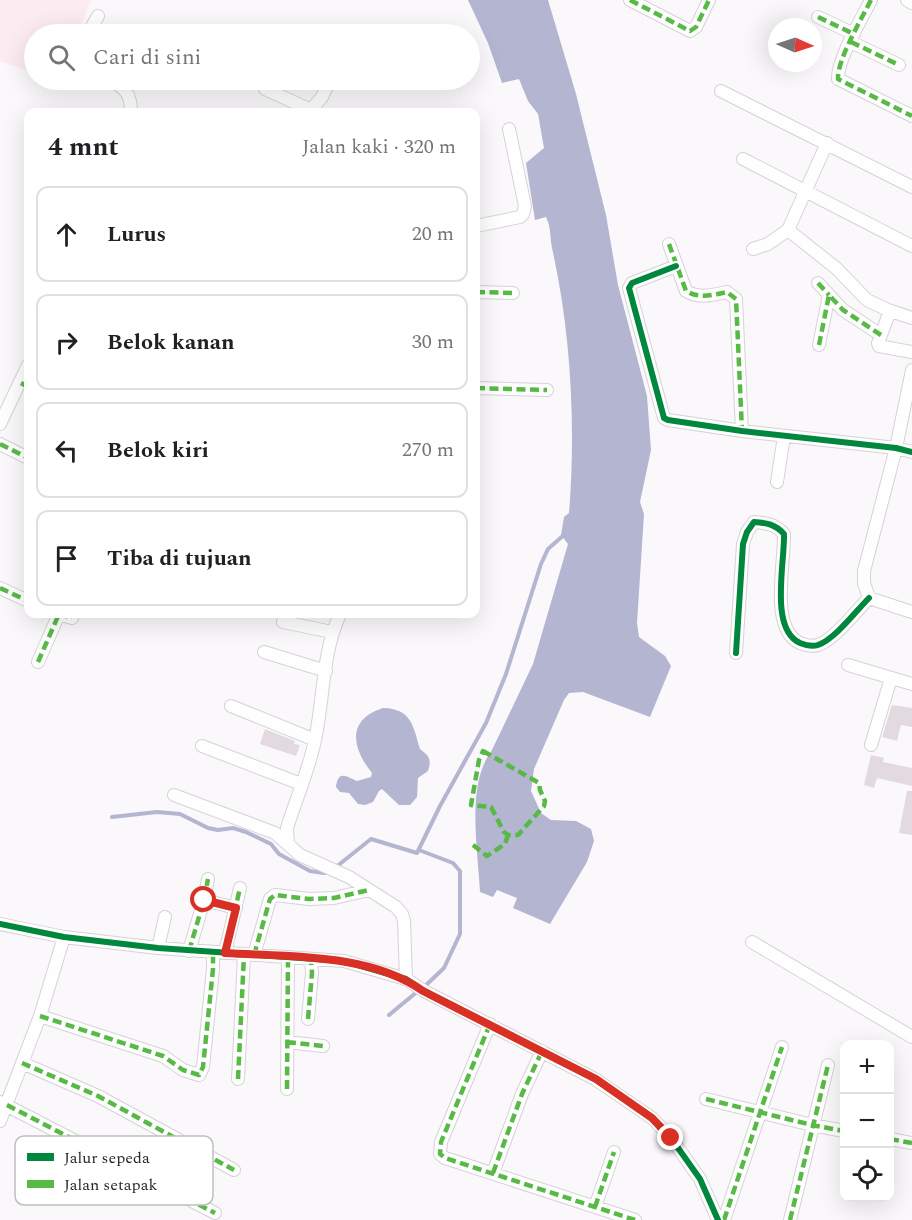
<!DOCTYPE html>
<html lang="id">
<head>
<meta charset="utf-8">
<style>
  :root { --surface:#fff; --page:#f2f2f2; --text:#202124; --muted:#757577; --line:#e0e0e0 }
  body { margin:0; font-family:Spectral,serif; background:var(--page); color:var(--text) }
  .controls { position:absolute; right:18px; bottom:18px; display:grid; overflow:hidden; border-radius:12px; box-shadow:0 6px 24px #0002 }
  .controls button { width:54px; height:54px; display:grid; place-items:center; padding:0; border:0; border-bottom:2px solid var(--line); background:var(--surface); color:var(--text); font:30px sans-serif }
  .compass { position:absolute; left:768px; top:18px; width:54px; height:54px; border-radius:50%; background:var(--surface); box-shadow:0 6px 24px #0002; rotate:93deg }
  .stop { position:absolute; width:18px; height:18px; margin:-14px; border:4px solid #d93025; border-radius:50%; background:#fff }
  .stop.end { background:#d93025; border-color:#fff; box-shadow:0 2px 6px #0008 }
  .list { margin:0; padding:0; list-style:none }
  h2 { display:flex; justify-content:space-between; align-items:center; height:78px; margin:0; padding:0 24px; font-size:26px }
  h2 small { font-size:20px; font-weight:400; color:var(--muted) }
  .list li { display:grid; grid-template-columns:39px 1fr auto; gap:18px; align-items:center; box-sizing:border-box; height:96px; margin:0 12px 12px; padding:0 12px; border:2px solid var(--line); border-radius:12px }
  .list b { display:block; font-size:22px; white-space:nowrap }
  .list em { font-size:20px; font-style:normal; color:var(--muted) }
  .icon { flex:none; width:33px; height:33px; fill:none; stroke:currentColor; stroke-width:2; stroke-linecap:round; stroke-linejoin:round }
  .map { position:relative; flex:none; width:912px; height:1220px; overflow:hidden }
  .search { position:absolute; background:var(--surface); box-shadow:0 6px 24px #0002; left:24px; top:24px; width:456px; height:66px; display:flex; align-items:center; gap:15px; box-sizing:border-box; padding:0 21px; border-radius:33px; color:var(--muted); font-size:22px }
  .panel { position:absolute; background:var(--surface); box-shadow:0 6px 24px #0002; left:24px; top:108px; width:456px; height:510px; border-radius:12px }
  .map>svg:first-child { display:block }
</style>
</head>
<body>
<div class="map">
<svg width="912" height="1220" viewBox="0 0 912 1220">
  <rect width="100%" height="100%" fill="#faf8fa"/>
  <!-- green -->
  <path fill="#fcebf0" d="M0,0H90L91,1L76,34H34V73L0,61Z"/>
  <!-- water -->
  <path fill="#b3b5d1" d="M468,0H548L576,94L606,215L618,285L647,396L651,450L640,502L644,514L637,623L639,637L665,656L671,666L650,717L583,692L569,693L564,700L534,769L531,791L541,813L551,820L576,821L591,829L594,841L587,862L550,924L513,908L517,898L497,890L493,897L480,892C478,852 466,784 491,752L533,664L568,544L561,535L564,517L569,513C576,427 571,332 552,248C550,237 551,227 546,217L535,220L526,163L544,148L538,114L528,101L519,79L502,83L488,43Z
    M383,708C412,709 413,726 420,749C429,756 432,759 428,771L418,778L417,797L410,805H399L382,789L379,791L373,802L365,805L358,804L349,793L340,792L336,787C338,769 347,777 357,781L371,777L372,773C352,748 346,720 383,708Z"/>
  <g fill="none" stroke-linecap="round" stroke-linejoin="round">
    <!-- stream -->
    <path stroke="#b3b5d1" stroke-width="4" d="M112,817L157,812L180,814L208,828L218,830L233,828L246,832L271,844L279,854L310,871L324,873L330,871
      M419,850L453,863L460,871V934L444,968L424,987
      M336,867L371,839L417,853L440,806L486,723L506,674L541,564L548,549L565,534
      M389,1015L418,991"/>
  </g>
  <!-- building -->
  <path fill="#e2dadf" d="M892,705L912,708V727L901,725L897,741L882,737Z
    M265,729L295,741L294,744L300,745L296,756L260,744Z
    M871,755L884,758L883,762L912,768V786L877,778L874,788L864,785Z
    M907,791H912V835L899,833Z"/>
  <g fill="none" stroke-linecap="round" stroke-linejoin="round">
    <defs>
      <path id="minor" d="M630,0L690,31L696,27L709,0
        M871,0C862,18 837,60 838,79L912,116
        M907,0L912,3
        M818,17L854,34
        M88,34L98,16
        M851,42L899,65
        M110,80C126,88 131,95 131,112
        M265,89L311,110
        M721,91L912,187
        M309,112L322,97L330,80
        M743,159L912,246
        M476,226L520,217L523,214L525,206L509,129
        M788,230L827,143
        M669,244L686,291C699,299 713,295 727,292L736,299L742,431
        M753,249L768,244L788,230L836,268L867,300L888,310L912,318
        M676,266L632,283L629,288L664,418L668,420L742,431L896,448L912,452
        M818,283L829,295
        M476,292L513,293
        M890,311L878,343L879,346L912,352
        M819,345L829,295L843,310L881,335
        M912,370L896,448L864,571V583L869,598L912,612
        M476,388L547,390
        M0,424L28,365
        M0,444L28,458
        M777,482L784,436
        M0,588L28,601
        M59,614L72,618
        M283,622L332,632
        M264,652L326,671
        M736,653L743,544L747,532L754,522C767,523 775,524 784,534C785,562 769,629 800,643C805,645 812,647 818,645C835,639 856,611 869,598
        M38,662L59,614
        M848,665L912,684
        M231,706L315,740
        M871,745L891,678
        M202,746L301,784
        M174,795L275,833L300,855L349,877L396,907L402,914L404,921L406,979
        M288,843L287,828C296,799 309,770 315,740C324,698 322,653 340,614
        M204,900L236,908
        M0,924L64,937L158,948L344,961L406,979L424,991L595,1079L652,1118L671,1138L700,1179L718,1220
        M752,942L912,1037
        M158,948L165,917
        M189,951L204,900L208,879
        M225,953L240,888
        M254,955L270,899L275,895L309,899L334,898L369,890
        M40,1016L163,1056L183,1070L199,1075L203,1067L213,969V953
        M308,1019L312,973L311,959
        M490,1024L441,1142L440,1154L445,1158L635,1220
        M287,1042L323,1046
        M22,1063L98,1096L234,1170
        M238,1079L244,955
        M287,1089L288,957
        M706,1099L812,1125L844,1131
        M0,1102L215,1213
        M0,1121L40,1016L64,937
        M890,1139L912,1143
        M493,1173L522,1094L542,1051
        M595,1207L614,1152
        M724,1220L782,1047
        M790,1220L828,1065"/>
    </defs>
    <!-- minor casing -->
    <use href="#minor" stroke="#d5d3d5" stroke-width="14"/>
    <!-- minor -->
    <use href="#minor" stroke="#fefefe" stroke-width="12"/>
    <!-- quiet -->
    <path stroke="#58b947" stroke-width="4.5" stroke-dasharray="9 4.5" stroke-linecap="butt" d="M630,0L690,31L696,27L709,0
      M871,0C862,18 837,60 838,79L912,116
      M818,17L854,34
      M851,42L899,65
      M669,244L686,291C699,299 713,295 727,292L736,299L742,431
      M818,283L829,295
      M476,292L513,293
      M819,345L829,295L843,310L881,335
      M21,383L28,387
      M476,388L547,390
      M0,444L28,458
      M0,588L28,601
      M59,614L72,618
      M38,662L59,614
      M483,751L539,783L540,790L545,801L544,806L518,835H508L504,832L491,807L471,805L479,760Z
      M473,845L487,856L505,844L508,835
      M204,900L236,908
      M189,951L204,900L208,879
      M225,953L240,888
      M254,955L270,899L275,895L309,899L334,898L369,890
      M40,1016L163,1056L183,1070L199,1075L203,1067L213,969V953
      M308,1019L312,973L311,959
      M490,1024L441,1142L440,1154L445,1158L635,1220
      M287,1042L323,1046
      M22,1063L98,1096L234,1170
      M238,1079L244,955
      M287,1089L288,957
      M706,1099L812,1125L844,1131
      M7,1105L215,1213
      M890,1139L912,1143
      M493,1173L522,1094L542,1051
      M595,1207L614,1152
      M724,1220L782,1047
      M790,1220L828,1065"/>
    <defs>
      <path id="cycleway" d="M676,266L632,283L629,288L664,418L668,420L742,431L896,448L912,452
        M736,653L743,544L747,532L754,522C767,523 775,524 784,534C785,562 769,629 800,643C805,645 812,647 818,645C835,639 856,611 869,598
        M0,924L64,937L158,948L344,961L406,979L424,991L595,1079L652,1118L671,1138L700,1179L718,1220"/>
    </defs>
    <!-- cycleway casing -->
    <use href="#cycleway" stroke="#fff" stroke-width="10"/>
    <!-- cycleway -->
    <use href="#cycleway" stroke="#00873e" stroke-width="6"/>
  </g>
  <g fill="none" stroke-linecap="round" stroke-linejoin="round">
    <!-- route -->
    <path stroke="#d93025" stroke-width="8" d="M204,900L236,908L225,953C288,957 369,953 423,991L596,1079L652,1118L671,1138"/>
  </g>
  <!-- legend -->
  <rect x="15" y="1136" width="198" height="69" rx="9" fill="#fff" stroke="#bfbebf" stroke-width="1.5"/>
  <rect x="27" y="1153" width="27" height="8" fill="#00873e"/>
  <rect x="27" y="1180" width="27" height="8" fill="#58b947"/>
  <g font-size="16" fill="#292829">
    <text x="64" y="1163">Jalur sepeda</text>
    <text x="64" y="1190">Jalan setapak</text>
  </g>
</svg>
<div class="controls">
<button>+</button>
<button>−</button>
<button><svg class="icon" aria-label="locate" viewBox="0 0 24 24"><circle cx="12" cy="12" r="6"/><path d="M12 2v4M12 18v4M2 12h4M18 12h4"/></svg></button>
</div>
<svg class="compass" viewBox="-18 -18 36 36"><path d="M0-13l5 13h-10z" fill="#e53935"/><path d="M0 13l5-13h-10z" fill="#757577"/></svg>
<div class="stop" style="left:204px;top:900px"></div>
<div class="stop end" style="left:671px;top:1138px"></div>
<div class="search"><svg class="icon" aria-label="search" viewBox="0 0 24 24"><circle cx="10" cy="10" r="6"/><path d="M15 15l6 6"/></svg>Cari di sini</div>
<section class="panel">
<h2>4 mnt<small>Jalan kaki · 320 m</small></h2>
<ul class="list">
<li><svg class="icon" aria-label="ahead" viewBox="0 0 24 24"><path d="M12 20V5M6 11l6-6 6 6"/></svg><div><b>Lurus</b></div><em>20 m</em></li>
<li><svg class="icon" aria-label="right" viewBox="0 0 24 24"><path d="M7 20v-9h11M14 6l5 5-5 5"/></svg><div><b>Belok kanan</b></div><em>30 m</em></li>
<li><svg class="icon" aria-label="left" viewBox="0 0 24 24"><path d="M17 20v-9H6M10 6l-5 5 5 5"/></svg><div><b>Belok kiri</b></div><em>270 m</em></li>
<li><svg class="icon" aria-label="arrive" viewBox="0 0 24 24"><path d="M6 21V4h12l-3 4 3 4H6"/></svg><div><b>Tiba di tujuan</b></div></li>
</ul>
</section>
</div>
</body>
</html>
